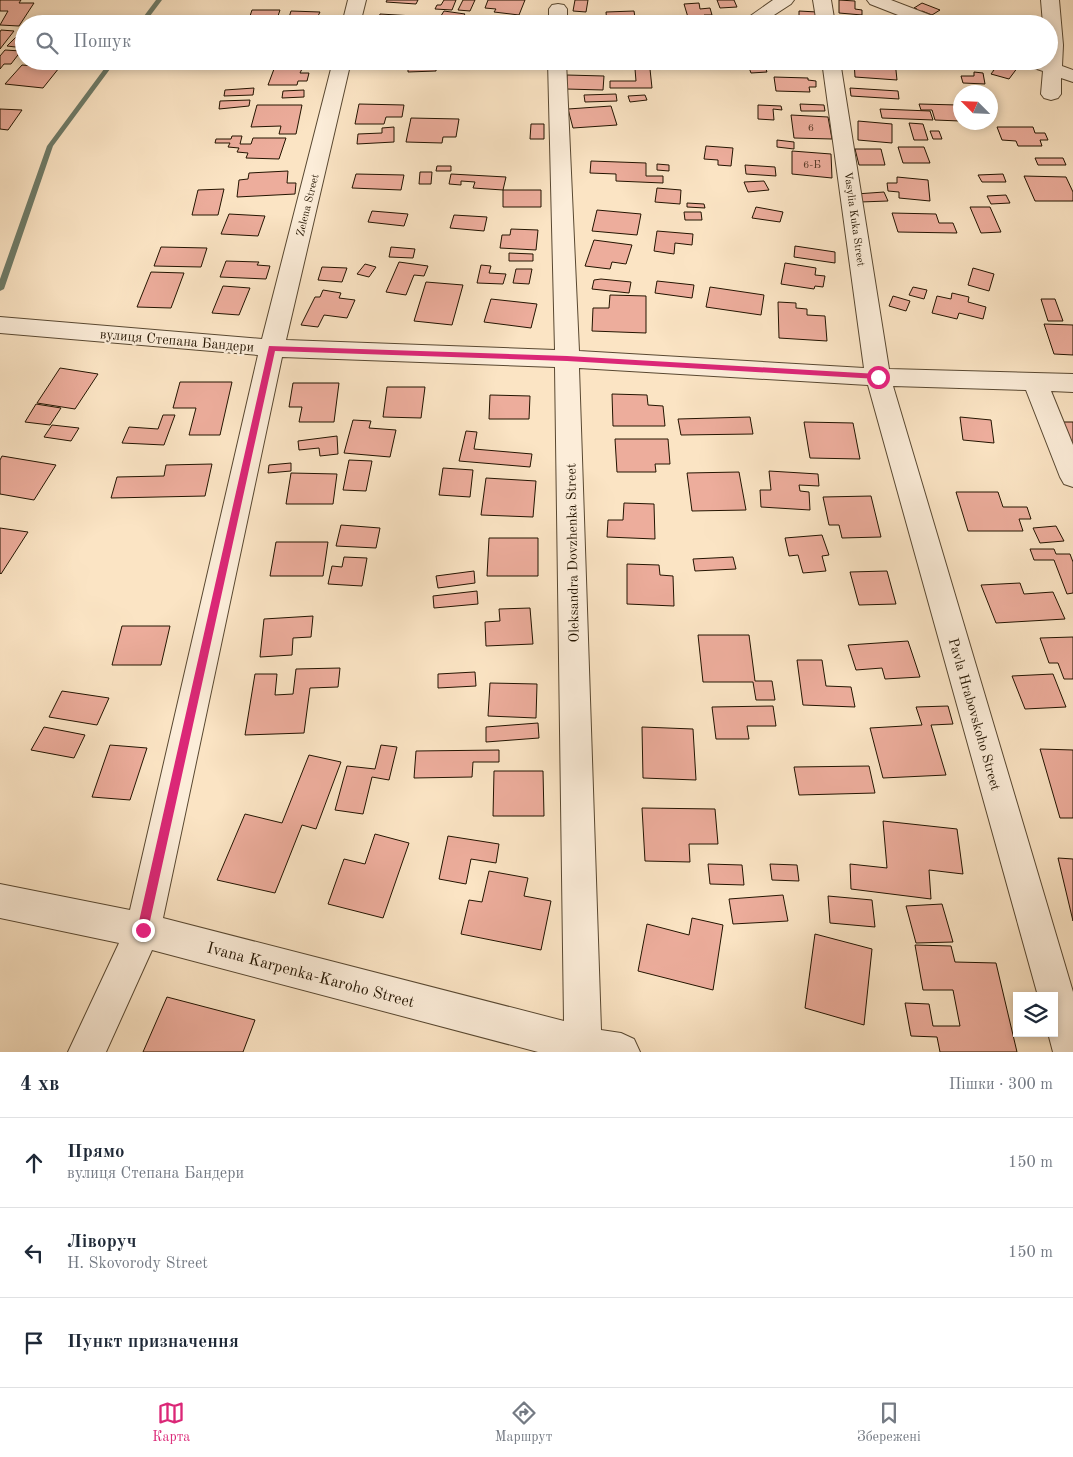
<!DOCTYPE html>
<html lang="uk">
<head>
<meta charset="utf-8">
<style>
  :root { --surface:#fff; --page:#f6f6f7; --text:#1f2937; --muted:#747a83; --line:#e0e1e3; --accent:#db2777 }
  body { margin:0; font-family:"Old Standard TT",serif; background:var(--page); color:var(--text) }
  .controls { position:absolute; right:15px; bottom:15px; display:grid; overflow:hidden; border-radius:0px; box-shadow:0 2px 8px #0003 }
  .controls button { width:45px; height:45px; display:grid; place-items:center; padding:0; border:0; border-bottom:1px solid var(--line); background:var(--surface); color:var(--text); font:25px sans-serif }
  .compass { position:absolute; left:953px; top:85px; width:45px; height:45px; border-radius:50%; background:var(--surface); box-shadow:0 2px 8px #0003; rotate:294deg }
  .stop { position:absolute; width:15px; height:15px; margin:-11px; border:4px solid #db2777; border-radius:50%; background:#fff }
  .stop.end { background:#db2777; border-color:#fff; box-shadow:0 1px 5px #0008 }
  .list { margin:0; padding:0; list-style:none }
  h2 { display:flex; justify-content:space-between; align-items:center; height:65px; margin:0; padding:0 20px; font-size:21px }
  h2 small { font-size:16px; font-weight:400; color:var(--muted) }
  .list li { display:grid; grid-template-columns:32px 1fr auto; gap:15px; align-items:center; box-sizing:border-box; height:90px; padding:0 20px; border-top:1px solid var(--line) }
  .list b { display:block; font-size:19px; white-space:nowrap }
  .list p { margin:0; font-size:16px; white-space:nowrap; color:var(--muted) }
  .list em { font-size:16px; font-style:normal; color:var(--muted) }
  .icon { flex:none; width:28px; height:28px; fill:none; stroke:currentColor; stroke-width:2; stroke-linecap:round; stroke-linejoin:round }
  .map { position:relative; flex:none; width:1073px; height:1052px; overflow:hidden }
  .search { position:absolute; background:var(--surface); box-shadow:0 2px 8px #0003; left:15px; right:15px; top:15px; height:55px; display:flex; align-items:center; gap:12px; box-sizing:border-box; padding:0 18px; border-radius:28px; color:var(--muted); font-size:19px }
  .sheet { height:335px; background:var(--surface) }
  nav { display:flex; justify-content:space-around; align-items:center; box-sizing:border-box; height:70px; border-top:1px solid var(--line); background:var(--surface); font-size:14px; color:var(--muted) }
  nav a { display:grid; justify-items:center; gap:2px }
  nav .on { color:var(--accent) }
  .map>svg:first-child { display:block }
</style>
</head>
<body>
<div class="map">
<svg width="1073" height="1052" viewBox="0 0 1073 1052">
  <rect width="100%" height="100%" fill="#fbe4c4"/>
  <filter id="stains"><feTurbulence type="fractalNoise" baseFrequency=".004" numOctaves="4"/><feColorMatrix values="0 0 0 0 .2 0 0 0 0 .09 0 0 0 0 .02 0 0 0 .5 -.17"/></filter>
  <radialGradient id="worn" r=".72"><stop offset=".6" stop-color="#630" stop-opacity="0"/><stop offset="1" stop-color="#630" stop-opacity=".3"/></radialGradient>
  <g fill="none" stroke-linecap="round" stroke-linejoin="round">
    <!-- stream -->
    <path fill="#6e7b68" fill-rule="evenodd" d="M156,0H162L144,24H138Z
      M110,61H116L53,146L4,289L0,291V279L47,146Z"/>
  </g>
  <!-- building -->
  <path fill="#edad9c" stroke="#231400" d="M0,0H21L19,3H34L19,26L0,25L8,11H0Z
    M387,0H418L416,4L386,2Z
    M444,0H456L452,10L435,9L437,5H441Z
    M463,0H475L470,11L458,10Z
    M488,0H525L519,15L494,12L496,9L485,8Z
    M575,0H588L586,12L573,11Z
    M717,0H734L737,7L720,8Z
    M839,0L855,1V9L862,10V15L839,13Z
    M699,3L700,9L710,8L712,15H704L707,24H690L684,4Z
    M922,3L940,10L932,15L922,11L919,13L914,11L917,9L914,8Z
    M252,10H280L278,16H250Z
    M291,11L320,12L318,16H327L325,22H317L316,24H287Z
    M444,11L465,14L459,22L439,19Z
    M634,11L636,24H607L606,12Z
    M799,11L817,12L816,24H773L774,16L799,18Z
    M380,14L431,17L428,24H364L366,19L378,20Z
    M51,21L85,24H49Z
    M1,30L14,31L0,49V32Z
    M21,32H24V48L7,46Z
    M5,50L21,51L11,64H4L0,69V56Z
    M437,61L436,71L408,72V62Z
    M619,61H657V64H619Z
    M693,61H763L767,72L751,73L748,65L696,68Z
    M854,61H895L897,80L855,77Z
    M940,61H966L964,66Z
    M996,61H1011L1009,64L1018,67L1009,79L991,74L994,70L990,69Z
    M22,65L59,68L43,88L5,84Z
    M274,69H302L300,73H309L307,81H298L297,85H268Z
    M635,69H650L652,88H610V81H636Z
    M974,72L983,73L985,84L963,83L961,76H974Z
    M567,75L604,76L603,90L566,89Z
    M774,77L808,78V80L816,81V87H809L810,92L776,91Z
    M254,88L253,95L224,96L225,90Z
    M850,88L898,91L899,99L851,96Z
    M304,90V97L282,98L283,91Z
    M616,94L617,101L585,102L584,95Z
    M645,95L647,100L630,102L628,96Z
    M250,100L249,106L219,109L220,101Z
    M359,104L404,105L402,117H386L384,124H355Z
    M800,104L824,105L825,111H801Z
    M919,104L958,105L960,121L935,120L932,110H921Z
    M257,105H302L296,134H279L281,126L251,127Z
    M758,105L781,106L782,110L773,109L774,120L758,119Z
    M611,106L617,125L573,128L568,109Z
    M0,109L22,110L8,130L0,129Z
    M880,109L930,111L933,120L882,118Z
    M791,115L828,117L832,139L794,138Z
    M411,118L459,119L456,137H443L442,143L406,142Z
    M858,121L892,124V143L858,140Z
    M909,123L923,124L928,140H914Z
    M531,124H544V139H530Z
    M394,127V142L357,144L358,134L382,133V128Z
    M997,127H1033L1035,133H1045L1048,140H1040L1042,146H1018L1016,141L1002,140Z
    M930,131H939L942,139H933Z
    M232,136H242L240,144H251L253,138H286L279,159L246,158L248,153L237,152L239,148L228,147L230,143H215L216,139H231Z
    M777,140L794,142V149L777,147Z
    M706,146L733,148L731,166L718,165V160L704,159Z
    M898,147H924L930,163H903Z
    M855,149H881L885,165H859Z
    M792,151L831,154L832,178L792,174Z
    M1035,158H1063L1066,165H1038Z
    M591,161L646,163V176H663V183L616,181V174L590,173Z
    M657,164L669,165V171L657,170Z
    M745,165L775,167L776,176L746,174Z
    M437,166H451V171H436Z
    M288,171L287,183H296L295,194L237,197L239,180L248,179L249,173Z
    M420,172H432L431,184H419Z
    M356,174L404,175L401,190L352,188Z
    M451,174L506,177L503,190L473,188L475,182L461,181V185L449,184Z
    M1003,174L1006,182H982L978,175Z
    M1024,176L1066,177L1073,192V201H1035Z
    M897,177L928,180L930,201L899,198V192L888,191L887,183H897Z
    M764,181L769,190L748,192L744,182Z
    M657,188L681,190L680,204L655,202Z
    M224,189L218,215H192L198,190Z
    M503,190H541V207H503Z
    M884,192L888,201L860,202L856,194Z
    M1006,195L1010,203L991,204L987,196Z
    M687,203L704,204L705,208L687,207Z
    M756,207L783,212L780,222L752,218Z
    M970,207H990L1001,232L981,233Z
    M597,210L641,214L637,235L592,231Z
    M372,211L408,214L404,226L368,222Z
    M684,212H701L702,220H685Z
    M892,213L936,214L939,223H953L957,233L898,232Z
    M229,214L265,216L258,236L221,234Z
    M454,215L487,217L484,231L450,228Z
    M511,229L538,230L536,250L500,248L502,235H510Z
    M657,231L693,234L692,245L675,243L674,254L654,251Z
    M594,240L632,245L626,264L612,262L610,269L585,266Z
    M795,246L835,252V263L794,257Z
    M161,247L207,248L201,267L154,266Z
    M391,247L415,249L413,258L389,257Z
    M509,253L533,254V261H509Z
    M226,261L259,262L257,265L270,266L266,279L220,277Z
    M399,262L428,266L424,276L414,275L406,295L386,292Z
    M785,263L816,268L815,275L825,276L823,287L815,286L814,289L781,284Z
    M365,264L376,267L369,277L357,274Z
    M481,265L491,266L489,273L506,274L503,284L477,283Z
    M322,267L347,268L342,282L318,280Z
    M973,268L994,274L989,291L968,285Z
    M516,269H532L529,284L513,283Z
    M151,272L184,273L171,308L137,307Z
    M601,279L631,282L629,293L592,289L594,280Z
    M657,281L694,285L692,298L655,293Z
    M426,282L463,285L452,325L414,321Z
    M223,286L250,288L239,315L212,313Z
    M710,287L764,295L761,315L706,307Z
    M913,287L927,290L924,299L909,295Z
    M323,290L341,293L339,298L355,300L347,318L324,315L318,327L301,325L315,297H320Z
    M952,293L969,297L968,302L986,307L983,319L959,313L957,319L932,313L937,296L951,299Z
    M610,295L646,296V333L592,331L593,308H609Z
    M893,296L910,301L906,311L889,306Z
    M491,299L537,304L531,328L484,322Z
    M1041,299H1055L1063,321H1048Z
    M778,302L796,303V308L807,309V315L825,316L827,341L779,338Z
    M1044,324L1073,325V355L1054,354Z
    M60,368L98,374L75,409L37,403Z
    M180,382H232L220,435H189L196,408H173Z
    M293,383H339L334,422H299L302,407H289Z
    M387,387H425L421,418L383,417Z
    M612,394L647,395L648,405L663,406L665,426H613Z
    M490,395L530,396L529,419H489Z
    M36,404L61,408L50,425L25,422Z
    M163,415H175L164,445L122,443L129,427L158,429Z
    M750,417L753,434L681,435L678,419Z
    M960,417L991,420L994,443L963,440Z
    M353,420L371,421L369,428L396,430L390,457L344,453Z
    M804,422L853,423L860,459L810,458Z
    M1062,422H1073V446Z
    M52,425L79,428L71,441L44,437Z
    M466,431L477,432L474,449L532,454L530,467L459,461Z
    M337,436L338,454L320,456L319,448L299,450L298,441Z
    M615,439H668L670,464H655L656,472H617Z
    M2,456L56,465L34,500L0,494V460Z
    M349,460L372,461L366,491L343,490Z
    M291,463V471L268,473L269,465Z
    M212,464L205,496L111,498L117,477L164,476L166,465Z
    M443,468L473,470L470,497L439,495Z
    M769,471L818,474L819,486L799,485L800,491L809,492L810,510L761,507L760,490H771Z
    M739,472L746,510L692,511L687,473Z
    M291,473L337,474L333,504H286Z
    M486,478L536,481L533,517L481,515Z
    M956,492H998L1003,507H1027L1031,519H1019L1023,531H968Z
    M871,496L881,537L842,538L839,525H829L823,497Z
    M624,503L654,504L655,539L607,537L608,520H623Z
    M341,525L380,528L376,548L336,546Z
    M1056,526L1064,541L1040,543L1033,528Z
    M0,528L28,532L1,574L0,573Z
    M822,535L829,555L822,556L826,571L803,573L798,555L789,556L785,538Z
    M489,538H538V576H487Z
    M276,542H328L323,576H270Z
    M1030,549H1054L1056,554H1070L1073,562V593L1067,594L1054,560H1034Z
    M344,557L367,558L362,586L328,584L332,566L342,567Z
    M733,557L736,569L695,571L693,559Z
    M627,564L659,565L660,575L673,576L674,606L627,604Z
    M474,571L475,583L438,588L436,576Z
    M887,571L896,604L859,605L850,572Z
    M1020,583L1024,594L1053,592L1065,619L996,623L981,585Z
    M477,591L478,604L434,608L433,596Z
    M530,608L533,644L486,646L485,622L500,621L499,609Z
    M313,616L311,637L293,638L292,655L260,657L264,619Z
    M122,626H170L161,665H112Z
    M698,635H749L755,681H772L775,700H756L753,682H703Z
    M1073,637V679H1064L1058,663H1049L1040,638Z
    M908,641L920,677L885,679L882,668L856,670L848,645Z
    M797,660H822L826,686L851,687L855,707L803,705Z
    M340,668L338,687L310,688L304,733L245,735L255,674H277L275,695L293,694L296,669Z
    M475,672L476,686L438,688V674Z
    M1053,674L1066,707L1025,709L1012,676Z
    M490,683L537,684L536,718L488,716Z
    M62,691L109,698L97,725L49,717Z
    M773,706L776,726H747L749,739H716L712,707Z
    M948,706L953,724L931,725L946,775L883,778L870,728L922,725L916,707Z
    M538,723L539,738L486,742V727Z
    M44,727L85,735L74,758L31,750Z
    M642,727L693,729L696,780L643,778Z
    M110,745L147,748L130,800L92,797Z
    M381,745L397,747L389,780L372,777L363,814L335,810L347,766L375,769Z
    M1040,749L1073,750V818H1060Z
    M499,750V762H473L472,777L414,778L416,751Z
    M309,755L341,762L316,829L302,825L275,893L217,880L245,814L282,823Z
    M869,766L875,793L799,795L794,767Z
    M494,771H543L544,816H493Z
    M642,808L715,809L718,844H689L690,862L645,861Z
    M883,821L957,829L963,874L929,870L931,899L851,889L850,864L887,868Z
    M375,834L409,843L383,918L328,904L344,859L365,864Z
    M448,836L499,844L496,863L471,859L466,884L439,879Z
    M1058,858L1073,859V921Z
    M708,864L742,865L744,885L710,884Z
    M770,864L797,865L799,881L772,880Z
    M489,871L528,878L524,896L551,901L541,950L461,934L469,900L482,902Z
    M783,895L788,921L733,924L729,899Z
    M828,896L872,900L875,927L830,923Z
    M942,904L953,942L916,943L906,906Z
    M692,918L723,925L713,990L638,971L647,924L689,935Z
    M815,934L872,949L864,1025L805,1008Z
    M915,945L951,946L955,962L996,963L1017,1052H940L937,1037L911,1036L905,1003L929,1004L933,1026H960L953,990H923Z
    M167,997L255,1020L243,1052H143Z"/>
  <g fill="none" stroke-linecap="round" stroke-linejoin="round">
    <defs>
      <path id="minor" d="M348,0H366L360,24H342Z
        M773,0H794L791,4L760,24H739Z
        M813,0H831L835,24H817Z
        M867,0H891L943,20L946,24H921L870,4Z
        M1041,0H1059L1063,45L1062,66L1073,70V82L1061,78V94L1058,98L1051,100L1044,98L1041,94L1043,71L1025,65L1023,61H1049V24H1043Z
        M558,4L564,5L567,9V24H549V9L552,5Z
        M333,61H351L286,340L555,350L548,61H566L579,351L864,368L822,61H840L889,369L1073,374V392L1051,391L1073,445V487L1064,484L1060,477L1026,390L893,386L1073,992V1052H1053L1048,1033H1054V996H1038L868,385L579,368L601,1030L621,1033L634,1039L640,1052H538L152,950L106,1052H68L119,943L0,918V884L130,910L258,355L0,333V317L262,339ZM282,357L555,367L564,1021L163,918Z"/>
    </defs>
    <!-- minor casing -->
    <use href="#minor" stroke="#594831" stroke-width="2"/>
    <!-- minor -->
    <use href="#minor" fill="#fcedd9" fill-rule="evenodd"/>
  </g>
  <!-- route -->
  <path fill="#db2777" d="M269,346L567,356L878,374L882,377L878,379L567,361L275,351L148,930L146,934L143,935L139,934L137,930Z"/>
  <g text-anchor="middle" stroke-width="4.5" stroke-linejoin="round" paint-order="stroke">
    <!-- number labels -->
    <g font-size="11" fill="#563a27">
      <text x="811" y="131">6</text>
      <text x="812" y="168">6-Б</text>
    </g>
    <!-- far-street labels -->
    <g font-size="11" fill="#231400" stroke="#fcedd9">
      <text transform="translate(307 205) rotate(-76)" y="4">Zelena Street</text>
      <text transform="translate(855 219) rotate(82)" y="4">Vasylia Kuka Street</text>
    </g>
    <!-- street labels -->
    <g font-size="14" fill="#231400" stroke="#fcedd9">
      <text transform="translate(177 340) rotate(5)" y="5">вулиця Степана Бандери</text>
      <text transform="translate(572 553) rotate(-91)" y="5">Oleksandra Dovzhenka Street</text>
      <text transform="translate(975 714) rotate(74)" y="5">Pavla Hrabovskoho Street</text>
    </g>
    <!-- near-street labels -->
    <g font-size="16" fill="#231400" stroke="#fcedd9">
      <text transform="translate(311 974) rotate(15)" y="6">Ivana Karpenka-Karoho Street</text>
    </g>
  </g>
  <rect width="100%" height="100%" filter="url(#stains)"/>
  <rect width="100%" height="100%" fill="url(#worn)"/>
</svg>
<div class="controls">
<button><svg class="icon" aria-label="layers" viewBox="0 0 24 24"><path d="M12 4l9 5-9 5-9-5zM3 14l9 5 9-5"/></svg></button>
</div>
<svg class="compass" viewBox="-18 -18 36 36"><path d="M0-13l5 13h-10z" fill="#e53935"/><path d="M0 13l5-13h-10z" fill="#747a83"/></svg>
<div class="stop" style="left:878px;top:377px"></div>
<div class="stop end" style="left:143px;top:930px"></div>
<div class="search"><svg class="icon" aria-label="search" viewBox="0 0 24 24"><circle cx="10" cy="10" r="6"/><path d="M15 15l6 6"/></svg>Пошук</div>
</div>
<section class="sheet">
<h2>4 хв<small>Пішки · 300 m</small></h2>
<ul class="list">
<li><svg class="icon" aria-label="ahead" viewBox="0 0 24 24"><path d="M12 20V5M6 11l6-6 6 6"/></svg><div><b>Прямо</b><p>вулиця Степана Бандери</p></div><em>150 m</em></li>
<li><svg class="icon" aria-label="left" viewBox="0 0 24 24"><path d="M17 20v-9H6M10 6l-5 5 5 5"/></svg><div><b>Ліворуч</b><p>H. Skovorody Street</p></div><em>150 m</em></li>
<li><svg class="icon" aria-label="arrive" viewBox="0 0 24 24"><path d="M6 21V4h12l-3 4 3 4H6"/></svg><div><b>Пункт призначення</b></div></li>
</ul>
</section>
<nav>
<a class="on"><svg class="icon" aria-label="map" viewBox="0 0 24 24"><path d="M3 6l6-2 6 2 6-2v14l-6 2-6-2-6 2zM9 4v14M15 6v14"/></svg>Карта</a>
<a><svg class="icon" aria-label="directions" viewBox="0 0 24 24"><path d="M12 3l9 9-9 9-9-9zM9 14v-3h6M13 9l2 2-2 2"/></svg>Маршрут</a>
<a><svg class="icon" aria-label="saved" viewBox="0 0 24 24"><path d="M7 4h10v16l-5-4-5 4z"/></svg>Збережені</a>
</nav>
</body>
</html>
